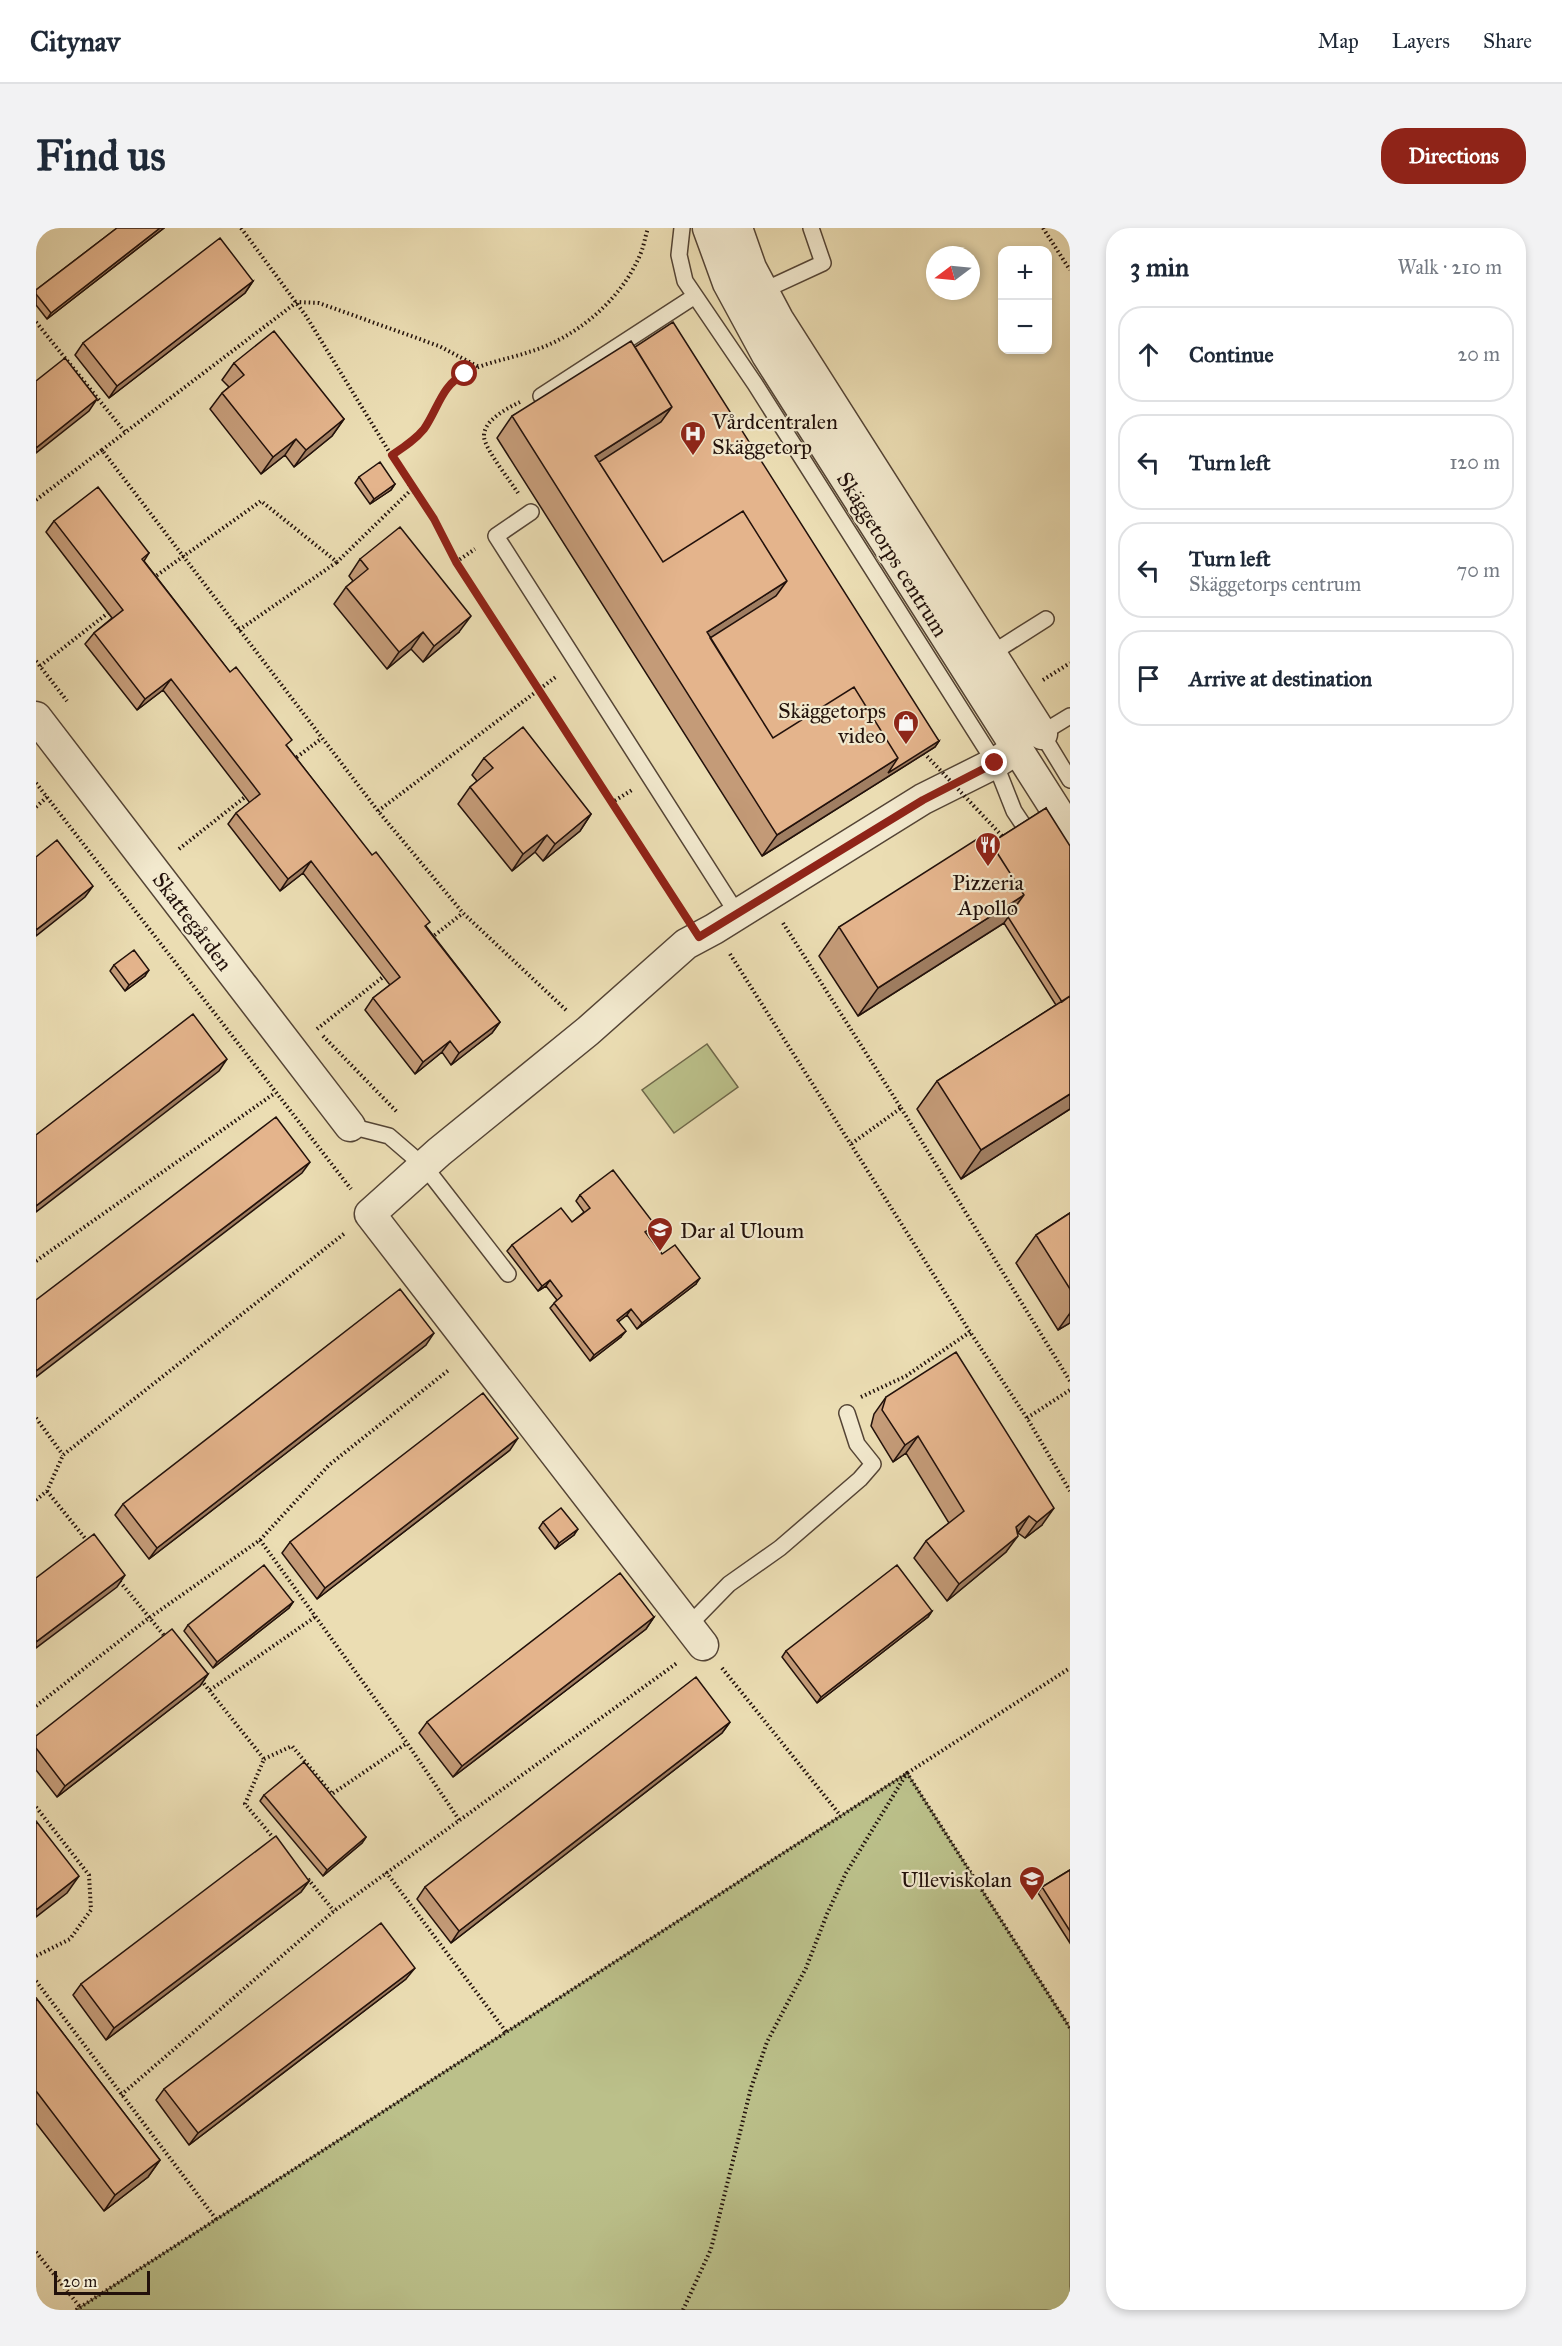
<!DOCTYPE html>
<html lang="en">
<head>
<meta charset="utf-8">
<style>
  :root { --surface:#fff; --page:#f2f2f3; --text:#1f2937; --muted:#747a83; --line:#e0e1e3; --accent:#8f2418 }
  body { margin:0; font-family:"IM FELL Great Primer",serif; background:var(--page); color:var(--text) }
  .controls { position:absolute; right:18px; top:18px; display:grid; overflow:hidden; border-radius:12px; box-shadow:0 3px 9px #0003 }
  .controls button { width:54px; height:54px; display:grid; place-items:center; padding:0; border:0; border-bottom:2px solid var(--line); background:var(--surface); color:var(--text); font:30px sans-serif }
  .compass { position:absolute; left:890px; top:18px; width:54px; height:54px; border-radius:50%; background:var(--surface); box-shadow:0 3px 9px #0003; rotate:254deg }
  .scale { position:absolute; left:18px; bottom:15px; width:96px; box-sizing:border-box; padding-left:6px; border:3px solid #22110b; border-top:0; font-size:16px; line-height:21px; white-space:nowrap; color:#22110b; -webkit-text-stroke:4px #f2e9ce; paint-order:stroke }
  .stop { position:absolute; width:18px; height:18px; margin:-14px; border:4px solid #8f2418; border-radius:50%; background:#fff }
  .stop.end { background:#8f2418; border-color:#fff; box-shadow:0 2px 6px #0008 }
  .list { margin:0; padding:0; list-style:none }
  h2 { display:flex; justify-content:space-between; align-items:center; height:78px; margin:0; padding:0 24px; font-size:26px }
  h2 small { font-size:20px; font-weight:400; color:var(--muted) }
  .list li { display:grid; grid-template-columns:39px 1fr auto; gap:18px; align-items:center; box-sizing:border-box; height:96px; margin:0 12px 12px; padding:0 12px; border:2px solid var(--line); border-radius:24px }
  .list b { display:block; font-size:22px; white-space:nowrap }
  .list p { margin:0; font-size:20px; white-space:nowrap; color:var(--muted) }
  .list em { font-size:20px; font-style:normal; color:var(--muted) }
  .icon { flex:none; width:33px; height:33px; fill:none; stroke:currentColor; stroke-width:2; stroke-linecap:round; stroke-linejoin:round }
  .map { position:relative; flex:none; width:1034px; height:2082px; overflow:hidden; border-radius:24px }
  header { display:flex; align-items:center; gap:36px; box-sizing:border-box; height:84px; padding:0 30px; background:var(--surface); border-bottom:2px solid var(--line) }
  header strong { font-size:28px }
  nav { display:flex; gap:33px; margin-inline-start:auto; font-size:21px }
  .intro { display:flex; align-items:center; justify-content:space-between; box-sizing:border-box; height:144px; padding:0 36px }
  h1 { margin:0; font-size:42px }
  .button { padding:15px 27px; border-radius:24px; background:var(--accent); color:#fff; font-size:21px; font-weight:700 }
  main { display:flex; gap:36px; padding:0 36px }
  aside { flex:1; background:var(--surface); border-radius:24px; box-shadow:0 3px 9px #0003 }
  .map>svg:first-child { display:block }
</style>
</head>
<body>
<header>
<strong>Citynav</strong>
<nav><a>Map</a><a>Layers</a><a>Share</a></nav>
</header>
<div class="intro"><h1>Find us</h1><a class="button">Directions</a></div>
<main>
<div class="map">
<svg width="1034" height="2082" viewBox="0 0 1034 2082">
  <rect width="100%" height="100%" fill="#ebddb3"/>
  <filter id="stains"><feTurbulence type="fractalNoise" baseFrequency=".00333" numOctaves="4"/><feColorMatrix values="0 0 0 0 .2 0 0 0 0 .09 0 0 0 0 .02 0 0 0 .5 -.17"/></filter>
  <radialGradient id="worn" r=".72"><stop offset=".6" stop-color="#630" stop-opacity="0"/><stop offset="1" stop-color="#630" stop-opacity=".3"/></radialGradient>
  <!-- green -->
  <path fill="#bbc08a" stroke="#6e684a" stroke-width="1.5" d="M671,816L702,859L638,905L606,862Z
    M871,1545L1034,1800V2082H40Z"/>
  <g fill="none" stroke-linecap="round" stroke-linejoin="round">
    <defs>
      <path id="lane" d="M646,0L643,27L649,53L719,156L959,535L978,583L996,610
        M722,65L787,35L775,0
        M505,168L659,68
        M495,284L460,308L702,687
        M950,429L1010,391
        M1006,506L1034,552
        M1001,508L1034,488
        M314,898L353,908L389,939L472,1046
        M651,1399L693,1356L744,1320L824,1251L837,1236L821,1216L811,1185"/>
      <path id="street" d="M672,0L692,55L731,127L1034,604
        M701,0L715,40L742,91L1006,506
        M0,489L314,898
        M667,1417L334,986L403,924L552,803L650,716L678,701L887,571L959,535L981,521"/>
    </defs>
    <!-- lane casing -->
    <use href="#lane" stroke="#544435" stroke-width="18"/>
    <!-- street casing -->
    <use href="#street" stroke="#544435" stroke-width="33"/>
    <!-- path -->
    <path stroke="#22110b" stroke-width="4" stroke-dasharray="1.5 3" stroke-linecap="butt" d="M205,0L270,88L376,261L398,291L420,334L646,684
      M1007,0L1034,42
      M0,94L89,204
      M66,222L261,74L283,75L403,118L443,139
      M356,227C369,219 382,211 390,197C399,183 405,161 419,151C440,136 469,132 493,124C540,110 585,72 604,27C608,18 609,9 612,0
      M482,265C475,254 449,221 448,209C447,192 472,180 484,174
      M0,272L66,222L342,583L427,685L530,782
      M420,334L439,321
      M117,350L225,273L301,334L376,261
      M203,402L301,334
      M0,433L31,473
      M4,438L72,385
      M1007,452L1034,435
      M257,532L285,511
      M0,555L315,961
      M575,575L596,562
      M0,579L11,569
      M342,583L521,448
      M143,621L209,569
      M747,695L865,880L815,916
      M395,710L427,685
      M694,726L934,1104L991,1190L1034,1263
      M281,801L347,749
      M287,808L361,884
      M865,880L1034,1153
      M0,1033L239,865
      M825,1169L870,1148L934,1104
      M0,1190L27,1227
      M991,1190L1034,1162
      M11,1263L52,1314
      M0,1272L11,1263L27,1227L309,1005
      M224,1312L371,1515L424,1593
      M81,1350L131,1411
      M686,1440L804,1587
      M165,1452L228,1531L209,1576L240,1613
      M174,1462L279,1389
      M0,1478L113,1390L224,1312L293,1237L414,1141
      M228,1531L256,1518L296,1566L371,1515
      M0,1579L53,1647L55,1682L34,1711L0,1728
      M350,1644L471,1805
      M272,1651L298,1683
      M0,1753L180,1991
      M85,1867L298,1683L641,1435
      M0,2024L44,2079
      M40,2082L1034,1440
      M647,2082L675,2021L715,1860L731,1814L770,1740L791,1686L810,1645L871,1545L1034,1800"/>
    <!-- lane -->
    <use href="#lane" stroke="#f2e9ce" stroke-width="15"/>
    <!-- street -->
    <use href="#street" stroke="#f2e9ce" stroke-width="30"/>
    <!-- path-bridge -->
    <path stroke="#22110b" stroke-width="4" stroke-dasharray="1.5 3" stroke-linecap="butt" d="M888,525L968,610"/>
  </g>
  <!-- wall -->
  <path fill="#c49b78" stroke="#22110b" stroke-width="1.5" d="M81,0H128L11,91L0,77V62Z
    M217,53L209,65L73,170L39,127L47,115Z
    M599,119L903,513L899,519L726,628L461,210L476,188Z
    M198,135L308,191L296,208L258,239L249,227L225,246L174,181L186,165L193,159L186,152Z
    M323,249L359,256L355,262L334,276L319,255Z
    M18,293L113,325L108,333L464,794L456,805L415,837L406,824L379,846L329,782L337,770L354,757L267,645L244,663L192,596L200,585L214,575L127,462L101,482L49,416L58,405L76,390L10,304Z
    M324,331L423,404L387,434L375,421L351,441L298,376L310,359L317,353L313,348Z
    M448,530L555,586L544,603L507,633L499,624L476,643L422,576L434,559L441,553L436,547Z
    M1010,580L1034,881L925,951L881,881L901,853L1020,777L968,695L822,788L783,728L803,699L955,615Z
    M78,737L109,748L89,763L74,743Z
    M544,967L615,1003L611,1006L626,1026L660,1056L601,1101L591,1087L582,1094L585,1109L554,1133L514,1080L521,1072L510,1058L502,1063L471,1023L476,1017L536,994L548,984L540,973Z
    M1034,985V1095L1022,1102L980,1035L1000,1007Z
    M390,1117L113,1331L79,1287L87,1276Z
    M850,1169L1006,1297L989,1310L982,1305L970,1324L911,1373L878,1330L890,1313L913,1295L870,1225L857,1234L835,1198L838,1186Z
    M474,1222L281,1371L246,1325L254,1314Z
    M507,1294L538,1307L519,1321L503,1300Z
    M257,1374L253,1380L177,1440L148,1403L152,1397Z
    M896,1383L892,1389L781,1475L746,1429L750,1423Z
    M618,1389L610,1401L417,1549L383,1505L391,1494Z
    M172,1446L164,1458L21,1569L0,1542V1508Z
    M694,1494L686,1505L415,1715L381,1671L389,1659Z
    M228,1567L330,1609L326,1615L287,1648L224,1573Z
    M1034,1642V1715L1002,1665L1006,1659Z
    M273,1653L265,1664L70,1812L37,1767L45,1756Z
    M370,1751L153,1917L120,1872L128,1861Z
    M0,1770L124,1932L112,1949L68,1983L0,1895Z"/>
  <!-- shaded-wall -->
  <path fill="#a07e62" stroke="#22110b" stroke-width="1.5" d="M124,0H128L11,91L15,85Z
    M217,53L209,65L73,170L81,158Z
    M61,171L53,183L0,225V220Z
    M636,179L621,200L550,245L559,228Z
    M308,191L296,208L258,239L270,222Z
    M260,211L249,227L225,246L237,229Z
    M359,256L355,262L334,276L338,271Z
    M751,353L736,374L661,422L671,404Z
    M435,388L423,404L387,434L398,418Z
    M387,404L375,421L351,441L363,424Z
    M135,451L127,462L101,482L109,471Z
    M903,513L899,519L726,628L741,607L862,530Z
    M555,586L544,603L507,633L519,616Z
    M511,607L499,624L476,643L487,626Z
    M275,633L267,645L244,663L252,651Z
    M57,658L49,669L0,708V702Z
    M988,667L968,695L822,788L842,760Z
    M113,742L109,748L89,763L93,757Z
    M464,794L456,805L415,837L423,825Z
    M414,813L406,824L379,846L387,834Z
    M191,831L183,843L0,984V978Z
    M1034,866V881L925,951L945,922Z
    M274,934L266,945L0,1149V1143Z
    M619,997L615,1003L605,1010L609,1004Z
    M664,1050L660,1056L601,1101L606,1095Z
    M514,1052L510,1058L502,1063L506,1058Z
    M595,1081L591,1087L577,1098L581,1092Z
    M1034,1085V1095L1022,1102Z
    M590,1103L585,1109L554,1133L558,1127Z
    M398,1105L390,1117L113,1331L121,1320Z
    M882,1208L870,1225L857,1234L869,1217Z
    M482,1210L474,1222L281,1371L289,1360Z
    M1018,1280L1006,1297L989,1310L1001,1294Z
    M993,1288L982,1305L980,1299Z
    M542,1301L538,1307L519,1321L523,1315Z
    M982,1308L970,1324L911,1373L923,1356Z
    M89,1347L81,1359L0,1420V1414Z
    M257,1374L253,1380L177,1440L181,1434Z
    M896,1383L892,1389L781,1475L785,1469Z
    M618,1389L610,1401L417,1549L426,1538Z
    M172,1446L164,1458L21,1569L29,1558Z
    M694,1494L686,1505L415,1715L423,1703Z
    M330,1609L326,1615L287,1648L291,1642Z
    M43,1648L31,1665L0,1689V1682Z
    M273,1653L265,1664L70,1812L78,1800Z
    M379,1740L370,1751L153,1917L162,1905Z
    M124,1932L112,1949L68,1983L79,1967Z"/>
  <!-- building -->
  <path fill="#e4b48c" stroke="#22110b" stroke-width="1.5" d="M81,0H124L15,85L0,66V62Z
    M184,10L217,53L81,158L47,115Z
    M637,94L903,513L852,545L862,530L818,459L737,510L674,410L740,368L751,353L707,283L627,334L563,234L625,194L636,179L599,119Z
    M238,103L308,191L270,222L260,211L237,229L186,165L208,147L198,135Z
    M595,113L636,179L559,228L627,334L707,283L751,353L671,404L737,510L818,459L862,530L741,607L476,188Z
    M29,130L61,171L0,220V153Z
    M344,234L359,256L338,271L323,249Z
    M62,259L113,325L106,331L194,444L200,439L256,512L250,517L336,627L340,624L394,694L389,698L464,794L423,825L414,813L387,834L337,770L364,749L275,633L252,651L200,585L224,566L135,451L109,471L58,405L87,382L18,293Z
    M364,299L435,388L398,418L387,404L363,424L310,359L332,341L324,331Z
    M487,499L555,586L519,616L511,607L487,626L434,559L457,540L448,530Z
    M1010,580L1034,618V768L1026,774L972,689L988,667L955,615Z
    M949,606L988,667L842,760L803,699Z
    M21,612L57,658L0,702V629Z
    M98,722L113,742L93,757L78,737Z
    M1034,768V866L945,922L901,853Z
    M157,786L191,831L0,978V907Z
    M240,889L274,934L0,1143V1072Z
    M577,942L619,997L609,1004L626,1026L639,1017L664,1050L606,1095L595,1081L581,1092L590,1103L558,1127L518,1075L526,1068L514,1052L506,1058L476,1017L525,980L536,994L554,980L544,967Z
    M1034,985V1061L1000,1007Z
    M364,1061L398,1105L121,1320L87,1276Z
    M920,1124L1018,1280L1001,1294L993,1288L980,1299L982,1308L923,1356L890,1313L928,1283L882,1208L869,1217L846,1182L850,1169Z
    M447,1165L482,1210L289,1360L254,1314Z
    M525,1280L542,1301L523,1315L507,1294Z
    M58,1306L89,1347L0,1414V1350Z
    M228,1337L257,1374L181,1434L152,1397Z
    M861,1337L896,1383L785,1469L750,1423Z
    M584,1345L618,1389L426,1538L391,1494Z
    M136,1401L172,1446L29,1558L0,1520V1508Z
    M660,1449L694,1494L423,1703L389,1659Z
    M268,1534L330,1609L291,1642L228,1567Z
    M0,1593L43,1648L0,1682Z
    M240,1608L273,1653L78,1800L45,1756Z
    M1034,1642V1703L1006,1659Z
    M345,1695L379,1740L162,1905L128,1861Z
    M0,1770L124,1932L79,1967L0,1863Z"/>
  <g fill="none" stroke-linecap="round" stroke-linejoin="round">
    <!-- route -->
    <path stroke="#8f2418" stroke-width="8" d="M429,146C406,156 402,181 388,201C379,212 368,219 356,227L398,291L420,334L663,709L887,572L959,535"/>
  </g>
  <!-- icons -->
  <defs>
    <symbol id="hospital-pin" viewBox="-11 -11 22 30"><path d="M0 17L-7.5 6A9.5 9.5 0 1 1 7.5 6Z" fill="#8f2418" stroke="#f2e9ce"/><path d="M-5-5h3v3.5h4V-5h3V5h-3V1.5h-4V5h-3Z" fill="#fff"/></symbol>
    <symbol id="shop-pin" viewBox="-11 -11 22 30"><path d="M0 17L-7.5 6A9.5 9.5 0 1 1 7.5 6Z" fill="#8f2418" stroke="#f2e9ce"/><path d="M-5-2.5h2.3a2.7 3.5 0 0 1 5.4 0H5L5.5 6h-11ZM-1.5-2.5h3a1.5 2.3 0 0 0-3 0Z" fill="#fff"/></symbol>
    <symbol id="restaurant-pin" viewBox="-11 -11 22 30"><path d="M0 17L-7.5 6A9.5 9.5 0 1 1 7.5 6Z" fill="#8f2418" stroke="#f2e9ce"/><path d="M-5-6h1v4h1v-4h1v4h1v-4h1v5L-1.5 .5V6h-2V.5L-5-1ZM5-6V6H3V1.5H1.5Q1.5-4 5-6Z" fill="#fff"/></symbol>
    <symbol id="school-pin" viewBox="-11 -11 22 30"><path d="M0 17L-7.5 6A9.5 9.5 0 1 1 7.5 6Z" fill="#8f2418" stroke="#f2e9ce"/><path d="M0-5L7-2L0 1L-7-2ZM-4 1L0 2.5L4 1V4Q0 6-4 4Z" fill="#fff"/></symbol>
  </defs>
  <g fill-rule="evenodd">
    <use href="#hospital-pin" x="642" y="191" width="30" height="40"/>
    <use href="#shop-pin" x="855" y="480" width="30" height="40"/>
    <use href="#restaurant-pin" x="937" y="602" width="30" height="40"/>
    <use href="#school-pin" x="609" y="987" width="30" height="40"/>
    <use href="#school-pin" x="981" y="1636" width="30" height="40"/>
  </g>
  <g text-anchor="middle" stroke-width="4.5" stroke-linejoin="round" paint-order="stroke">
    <!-- poi labels -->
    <g font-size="22" fill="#22110b" stroke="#f2e9ce" text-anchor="start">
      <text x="676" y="201">Vårdcentralen<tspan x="676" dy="25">Skäggetorp</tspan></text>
      <text x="850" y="490" text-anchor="end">Skäggetorps<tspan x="850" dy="25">video</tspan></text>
      <text x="952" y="662" text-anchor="middle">Pizzeria<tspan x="952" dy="25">Apollo</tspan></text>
      <text x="644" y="1010">Dar al Uloum</text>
      <text x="976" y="1659" text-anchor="end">Ulleviskolan</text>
    </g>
    <!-- street labels -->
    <g font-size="22" fill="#22110b" stroke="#f2e9ce">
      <text transform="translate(857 326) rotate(58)" y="8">Skäggetorps centrum</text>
      <text transform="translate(157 693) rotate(53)" y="8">Skattegården</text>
    </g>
  </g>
  <rect width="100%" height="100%" filter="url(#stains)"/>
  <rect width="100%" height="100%" fill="url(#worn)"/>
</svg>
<div class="controls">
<button>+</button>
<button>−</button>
</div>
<svg class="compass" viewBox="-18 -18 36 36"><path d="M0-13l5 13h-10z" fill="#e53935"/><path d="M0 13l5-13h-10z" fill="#747a83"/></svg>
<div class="scale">20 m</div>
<div class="stop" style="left:429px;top:146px"></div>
<div class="stop end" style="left:959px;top:535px"></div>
</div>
<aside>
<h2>3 min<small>Walk · 210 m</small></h2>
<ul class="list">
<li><svg class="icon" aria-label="ahead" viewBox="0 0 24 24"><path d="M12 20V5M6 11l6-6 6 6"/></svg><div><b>Continue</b></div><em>20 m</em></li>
<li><svg class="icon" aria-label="left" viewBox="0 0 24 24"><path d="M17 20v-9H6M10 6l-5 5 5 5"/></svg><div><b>Turn left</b></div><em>120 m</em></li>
<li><svg class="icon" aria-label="left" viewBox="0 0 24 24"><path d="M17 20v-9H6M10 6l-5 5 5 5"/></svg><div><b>Turn left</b><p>Skäggetorps centrum</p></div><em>70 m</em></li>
<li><svg class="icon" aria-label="arrive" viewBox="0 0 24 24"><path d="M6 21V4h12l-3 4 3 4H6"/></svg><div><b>Arrive at destination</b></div></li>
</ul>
</aside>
</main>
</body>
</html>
